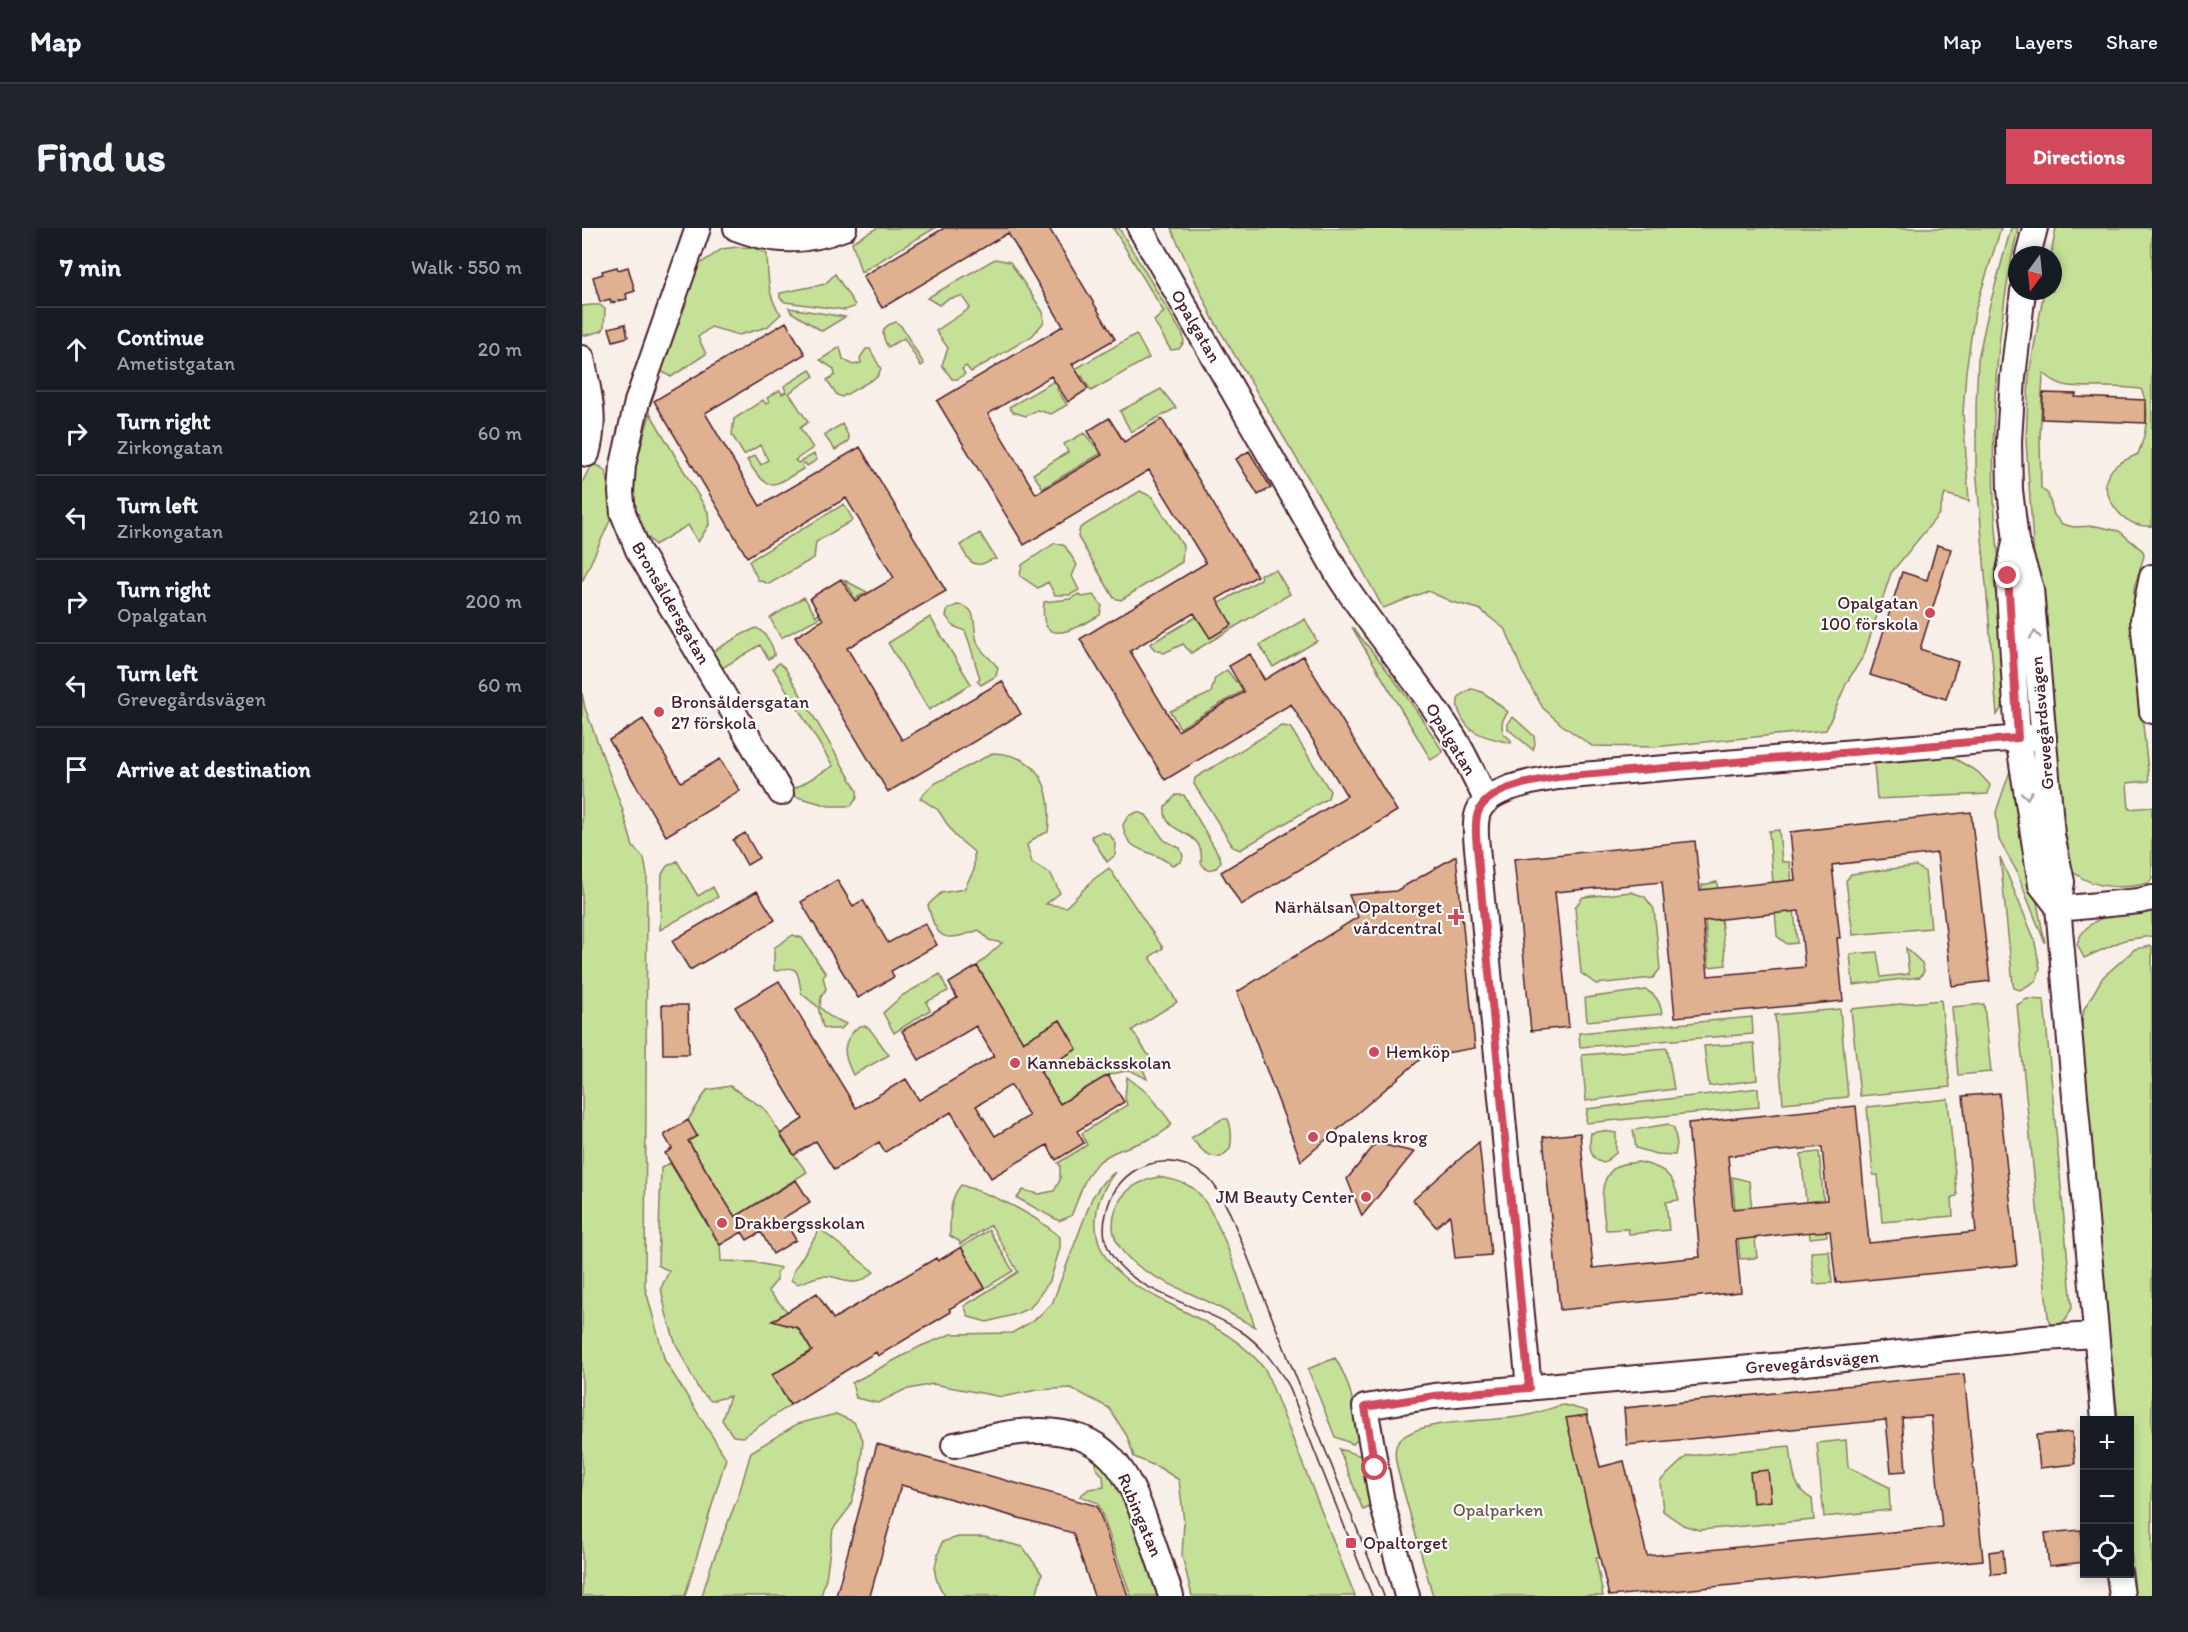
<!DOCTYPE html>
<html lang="en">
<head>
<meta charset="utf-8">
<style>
  :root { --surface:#171b24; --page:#20242c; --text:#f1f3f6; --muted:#9ea1a6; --line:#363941; --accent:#d1495b }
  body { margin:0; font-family:Itim,sans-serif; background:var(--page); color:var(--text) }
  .controls { position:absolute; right:18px; bottom:18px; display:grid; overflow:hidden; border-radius:0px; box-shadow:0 3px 9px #0003 }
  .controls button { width:54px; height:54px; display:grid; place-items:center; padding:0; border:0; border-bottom:2px solid var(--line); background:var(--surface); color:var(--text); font:30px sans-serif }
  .compass { position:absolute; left:1426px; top:18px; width:54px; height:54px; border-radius:50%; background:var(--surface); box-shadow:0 3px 9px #0003; rotate:195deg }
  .stop { position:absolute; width:18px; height:18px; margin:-14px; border:4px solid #d1495b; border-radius:50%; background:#fff }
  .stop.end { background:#d1495b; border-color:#fff; box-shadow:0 2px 6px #0008 }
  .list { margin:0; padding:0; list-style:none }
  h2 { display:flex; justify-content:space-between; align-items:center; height:78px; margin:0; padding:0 24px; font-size:26px }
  h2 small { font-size:20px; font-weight:400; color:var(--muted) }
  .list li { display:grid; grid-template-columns:39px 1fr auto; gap:18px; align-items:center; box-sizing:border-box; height:84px; padding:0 24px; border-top:2px solid var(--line) }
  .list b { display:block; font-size:22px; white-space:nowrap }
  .list p { margin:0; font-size:20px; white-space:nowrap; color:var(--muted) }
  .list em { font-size:20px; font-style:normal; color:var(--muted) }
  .icon { flex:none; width:33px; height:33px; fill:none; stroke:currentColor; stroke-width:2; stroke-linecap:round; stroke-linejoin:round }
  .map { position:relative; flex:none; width:1570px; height:1368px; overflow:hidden; border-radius:0px }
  header { display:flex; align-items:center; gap:36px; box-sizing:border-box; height:84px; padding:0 30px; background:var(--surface); border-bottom:2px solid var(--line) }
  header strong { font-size:28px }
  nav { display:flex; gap:33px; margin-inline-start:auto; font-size:21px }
  .intro { display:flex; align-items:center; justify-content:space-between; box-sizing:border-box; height:144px; padding:0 36px }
  h1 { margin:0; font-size:42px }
  .button { padding:15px 27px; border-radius:0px; background:var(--accent); color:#fff; font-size:21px; font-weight:700 }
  main { display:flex; gap:36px; padding:0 36px }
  aside { flex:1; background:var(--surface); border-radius:0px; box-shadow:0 3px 9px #0003 }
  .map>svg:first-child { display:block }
</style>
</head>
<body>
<header>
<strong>Map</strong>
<nav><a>Map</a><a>Layers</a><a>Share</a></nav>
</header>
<div class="intro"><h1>Find us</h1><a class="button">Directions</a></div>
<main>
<aside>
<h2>7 min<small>Walk · 550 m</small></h2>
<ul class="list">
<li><svg class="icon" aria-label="ahead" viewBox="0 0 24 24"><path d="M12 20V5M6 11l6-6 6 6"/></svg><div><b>Continue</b><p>Ametistgatan</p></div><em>20 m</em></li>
<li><svg class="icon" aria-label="right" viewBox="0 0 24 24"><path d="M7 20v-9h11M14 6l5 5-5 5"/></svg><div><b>Turn right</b><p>Zirkongatan</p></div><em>60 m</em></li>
<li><svg class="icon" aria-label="left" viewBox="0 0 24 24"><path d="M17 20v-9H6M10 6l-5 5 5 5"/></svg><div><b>Turn left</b><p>Zirkongatan</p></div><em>210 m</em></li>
<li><svg class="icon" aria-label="right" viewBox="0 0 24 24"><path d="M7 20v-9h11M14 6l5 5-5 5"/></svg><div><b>Turn right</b><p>Opalgatan</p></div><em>200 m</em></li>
<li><svg class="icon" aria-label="left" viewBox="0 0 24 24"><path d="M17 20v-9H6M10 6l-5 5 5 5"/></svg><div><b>Turn left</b><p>Grevegårdsvägen</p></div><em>60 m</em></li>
<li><svg class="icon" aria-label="arrive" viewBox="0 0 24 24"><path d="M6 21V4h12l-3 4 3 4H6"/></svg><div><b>Arrive at destination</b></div></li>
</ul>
</aside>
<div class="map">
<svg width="1570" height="1368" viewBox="0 0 1570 1368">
  <rect width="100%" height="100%" fill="#f9efe9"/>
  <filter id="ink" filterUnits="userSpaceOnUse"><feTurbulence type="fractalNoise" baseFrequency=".0167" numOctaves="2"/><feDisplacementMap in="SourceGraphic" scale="12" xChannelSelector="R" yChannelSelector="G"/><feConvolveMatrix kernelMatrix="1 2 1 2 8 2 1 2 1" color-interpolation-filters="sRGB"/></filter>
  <g filter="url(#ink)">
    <!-- green -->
    <path fill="#c5e198" stroke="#888062" stroke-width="1.5" d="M295,0H353L279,44L270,14Z
      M531,0H537L601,107L602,114L597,121L589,122L587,119L572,93L582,84Z
      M589,0H1419L1393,83L1384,143L1381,185L1387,273L1363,266L1357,286L1309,345L1282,427L1265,454L1244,502L1072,519L1010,518L980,497L961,480L940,443L924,402L897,381L870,374L846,363L801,380L773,328L631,91Z
      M1429,0H1436C1416,89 1409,180 1412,271C1415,331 1424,392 1430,452L1425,472L1415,487L1394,239V180L1396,131L1407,80Z
      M1474,0H1570V298C1544,300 1527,279 1523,255C1530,235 1538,235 1556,226C1564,206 1569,181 1559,161C1535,158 1511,160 1487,158C1477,157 1469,151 1461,145L1458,210L1459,260L1466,266L1472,287L1480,296L1492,299L1514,298L1537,303L1561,323L1562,328L1552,360L1551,403L1567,553L1545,555L1547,581L1570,579V651L1566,655C1544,661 1513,661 1494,646C1489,642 1486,636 1482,631L1454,360L1444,212L1447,147L1462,63H1471V27H1469Z
      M155,19L172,20L185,26C186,46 185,70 199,86L185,99L157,107L129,99L116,109L124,126L89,149L79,143L115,38L140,21Z
      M413,31L428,34L461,84L462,94L450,108L389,144L384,138L380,141L383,146L376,151H370L360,137L366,120L354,103L388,80L380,68L366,71L357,77L345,70Z
      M253,46L273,77L272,79L263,82L203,74L198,70V65L243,56Z
      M10,77H18L23,81L22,100L20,103L0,108V78Z
      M207,80L263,89L240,103L209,84Z
      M314,94L319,98L342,136L339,138L322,110L306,119C299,107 298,98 314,94Z
      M554,106L567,130L509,163L500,148L475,161L485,177L469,186L455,182L444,188L431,184L427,179Z
      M258,119L261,131L271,137L279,135L278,130L284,121H288L299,141L295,149L260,169L255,167L245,152L253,147L252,141L238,132Z
      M228,142L232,148L207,165L226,194L218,200L231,220L213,232L216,235L232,226L235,232L225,238L223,235L220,237L221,241C190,259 187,266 165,232L173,227L179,237L186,232L178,217L162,227L150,207L152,191L181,172L184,176L187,174L185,170L198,162L200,166L204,164L202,158Z
      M579,161L594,180L549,204L538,183Z
      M68,185L126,284L127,297L116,314L106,297L73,317C68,311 61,305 58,299C40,265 60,219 68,185Z
      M260,196L267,209L266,214L253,222L242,207Z
      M536,203L541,212L461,260L451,246L486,224L482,216L502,205L513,218Z
      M12,237L19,239L24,245L31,286L0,354V255L7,241Z
      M558,263L570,269L601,318L600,334L539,372L532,370L496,309L498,300Z
      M262,276L271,292L234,314L232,330L187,356L176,352L167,333Z
      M398,305L414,331C407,331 405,335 399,336C387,338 383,325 378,317Z
      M473,315L483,318L495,337L490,348L497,362L488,367H473L466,354L456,360L438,348L440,337Z
      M694,342L708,366L609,425L601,416L582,425L573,422L568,416L679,351L678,346Z
      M262,352L285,364L199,410L188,390L222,369L234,388L271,366Z
      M497,366L500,369L512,367L520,378L518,387C495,400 456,424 462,374L488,371Z
      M375,377C400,378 388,403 397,418C402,427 411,432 416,440L414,448L399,457L395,453L398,450C392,434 390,419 383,403L371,398L364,388L366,381Z
      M348,389L389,456L347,482L306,415Z
      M723,391L735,413L691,439L678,417Z
      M770,399C804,439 834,479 861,524L849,532Z
      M174,400C183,403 193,420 192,428L186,431L178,417L137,442L130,424L159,407Z
      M197,435L203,440L275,562V570L269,578H247L212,568L203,551L205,549L212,561L251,538L191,440Z
      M645,442L654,454L677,442L682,450L598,500L588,483L629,465L633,450Z
      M889,461C903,462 915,476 926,484C920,492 919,495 921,505L929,512V515C917,512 902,510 892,503C883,498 872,480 877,469C880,465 885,463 889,461Z
      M0,465L3,480L40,580L51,619L62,630L65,647L63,1059L83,1133L144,1230L103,1368H0Z
      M931,489L952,508L953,516L951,522L926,501V495Z
      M699,498L708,499L748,563L746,570L658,622L651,619L612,556L613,550Z
      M411,525C459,527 471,561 466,604L456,608L445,617L450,635L469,646L478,665L464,676L484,679L512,651L527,640L581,720L568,729L595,774L550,802L574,839L561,841L565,851L548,842L526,847L478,876L458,843L495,821L478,792L441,814L395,738L420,715L407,712L397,702C363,714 355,714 346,677L359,665L382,661L392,642V624L373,608L356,582L338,570L350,557Z
      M1368,528L1396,544L1408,557L1406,566L1295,571L1292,536Z
      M1428,543L1434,551L1449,645L1463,715L1434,642L1417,612L1414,584Z
      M594,567H602L638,629L639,634L634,640L625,642L619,635C624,597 580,611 583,579Z
      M555,584L564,587L582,612L598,620L601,628L599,634L591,637C586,634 582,632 577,629C560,621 544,621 541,597L546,588Z
      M1197,602L1200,634H1208L1215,715L1205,716L1195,708L1187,603Z
      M519,604L528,607L534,616L533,627L525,634L509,608Z
      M1418,629L1452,710L1458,740L1454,753L1438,762L1432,760L1431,756Z
      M95,633L116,668L131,659L136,669L78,702L80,646L85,638Z
      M1334,638L1343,644L1349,700L1271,707L1264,653L1269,646Z
      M1135,654L1144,737L1127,739L1120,657Z
      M1049,664L1063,669L1072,681L1078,741L1071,750L1014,756L999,745L993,679L1001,669Z
      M1570,679V708L1542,712L1502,730L1495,716C1504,685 1544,684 1570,679Z
      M211,707L220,710L244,746L241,749L244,761L239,769L238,779L247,788L264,796L259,801H247L241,799L236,779L220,766C215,749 220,734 195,743L192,742V720Z
      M1570,718V1368H1553L1548,1308V1192H1536L1498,808L1502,781L1521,749L1553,721Z
      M1324,720L1340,735L1342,743L1338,749L1271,757L1268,726L1295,724L1299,749L1327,746Z
      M358,746L366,763L344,774L348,782L312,805L301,785L321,767Z
      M1064,762C1075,768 1078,774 1080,786L1005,793L1003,770Z
      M1445,771L1462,772L1490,1079L1484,1092L1476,1097L1468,1096L1466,1089L1435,777Z
      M1359,772L1368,859L1278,868L1269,781Z
      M1402,776L1409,844L1376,847L1370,779Z
      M1258,781L1266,869L1201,875L1193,787Z
      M1170,789L1171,806L998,819L997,805Z
      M277,798H283L287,800L307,827L271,847C261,827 258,814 277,798Z
      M1172,815L1175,852L1127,858L1122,818Z
      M1085,820L1092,861L1004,873L1000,827Z
      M545,849L568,867L590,896C572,917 536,916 516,935C501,948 497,971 489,988L477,993L435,970L441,962L457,966L472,963L478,952V937L476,935L505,917L500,905L545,877L543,870Z
      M148,858L183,881L212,927L225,944L153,989L106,913V892L125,862Z
      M1176,860L1177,879L1004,895L1005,881Z
      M1366,871L1375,968L1370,969L1371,988L1300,994L1296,947H1291L1285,879Z
      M640,891H646C650,901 650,911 648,921L639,929C625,930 618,920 609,910Z
      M1086,896L1092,900L1095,916L1093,927L1074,926L1054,920L1051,902Z
      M1021,903L1034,905V925L1022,935C1007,932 1007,918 1009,905Z
      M1237,924L1245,1008L1228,1010L1219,926Z
      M1057,934C1083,940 1091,946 1097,972L1084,974L1087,1002L1047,1006L1046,1001L1024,1002C1021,981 1013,948 1038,937C1044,935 1051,935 1057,934Z
      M88,935L138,1017L139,1033L171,1034L199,1040L195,1044V1052L186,1063L205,1083L230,1123L190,1147L208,1177L161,1209L151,1208L140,1192L148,1168L129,1173L117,1162L93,1114L84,1085L79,1060L87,1043L76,1037L79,940Z
      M533,944C506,979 506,1021 543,1050C553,1059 566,1064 578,1071C616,1091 659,1108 684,1143L773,1368H610L600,1327L602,1294L597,1252L578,1240L552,1229L545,1208L527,1180L489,1160L455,1162L420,1169L351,1156L322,1162L296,1175L274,1170L270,1155L339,1118L369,1106L430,1105L451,1093L470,1076L510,970L521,954Z
      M576,949C588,951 600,953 611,960C636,978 662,1067 673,1099C654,1089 636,1078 616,1069C583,1053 516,1031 534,981C540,962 557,953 576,949Z
      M1150,949L1167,953L1175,1030L1158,1031Z
      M379,957C414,968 450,985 478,1009V1020L468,1053L448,1080L431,1087L405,1094L387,1089L382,1078L436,1044L409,997L378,1016L377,1013L368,1008C368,991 367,971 379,957Z
      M238,1001L292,1044C267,1065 264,1047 242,1048C232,1048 225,1054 215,1056L209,1052L212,1042Z
      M407,1002L431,1043L403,1060L379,1019Z
      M1247,1023L1250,1055L1232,1056L1229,1024Z
      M753,1130C770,1157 772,1179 777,1210L771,1216L753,1209L726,1141Z
      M982,1177L1005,1183V1187L985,1190L1018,1330H1014L1021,1368H851L816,1243C814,1233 810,1220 818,1212C839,1189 915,1195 947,1187C959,1184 970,1179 982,1177Z
      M254,1186L272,1194L281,1212L278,1245L268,1279L251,1301L244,1350L239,1368H120L129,1338L157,1266L169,1224L215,1196Z
      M1264,1212L1266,1239L1307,1259L1308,1282L1242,1289L1235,1215Z
      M1208,1218C1211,1238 1209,1260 1230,1271L1232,1292L1117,1302L1101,1297L1081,1283L1078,1253L1105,1228Z
      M757,1221L780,1228L790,1278L781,1282Z
      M514,1231C553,1266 562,1320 576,1368H549L516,1275L498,1268L507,1261L522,1259L521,1248L514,1240Z
      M376,1309H402L441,1319L460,1346L454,1368H363C348,1345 352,1339 360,1314Z"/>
    <!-- building -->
    <path fill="#e0b191" stroke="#4a1f2b" stroke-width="1.5" fill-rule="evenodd" d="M362,0H467L533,111L490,136L506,161L486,174L469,148L406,186L454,266L520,227L506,203L527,190L542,214L580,191L675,348L635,371L650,397L628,410L612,385L548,423L596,503L662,464L647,438L668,426L682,452L721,428L815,583L659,677L639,644L765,568L709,476L583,552L498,411L624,335L567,242L442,317L355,173L481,98L426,5L300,80L281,48Z
      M35,39L36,42L46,39L53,63L44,66L45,71L29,75L28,71L18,74L11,49L21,46L20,43Z
      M204,94L223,126L123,185L178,278L278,219L364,363L265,420L320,512L420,453L439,486L306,564L213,409L241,392L228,370L259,351L273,373L312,350L264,270L165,329L72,173Z
      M43,96L46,109L31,113L27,100Z
      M1461,165L1494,166L1493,169L1564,172V195L1460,191Z
      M667,223L689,260L676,267L654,231Z
      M1355,317L1369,321L1338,421L1376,434L1364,471L1288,447L1320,344L1345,352Z
      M61,491L99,554L138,531L158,563L84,608L27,512Z
      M1389,584L1408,753L1370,758L1355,625L1250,637L1258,710H1255L1261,773L1093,789L1080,654L973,664L987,799L949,803L932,631L1113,613L1118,662L1213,652L1208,604ZM1217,683L1223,739L1126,748L1121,693Z
      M163,605L177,630L165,637L151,612Z
      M874,628L893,820L841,829L719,933L655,764L776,689L767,667L814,663Z
      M255,652L271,678L281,672L306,715L343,695L355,717L309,743L312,749L276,770L219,674Z
      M175,663L193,692L108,742L90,713Z
      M395,738L441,814L478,792L495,821L458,843L478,876L526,847L542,874L495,903L502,915L474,932L465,917L409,950L369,884L303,924L297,914L252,942L234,913L212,927L198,906L221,891L153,779L197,753L274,880L324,851L337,872L412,828L394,798L337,832L320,803L375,770L367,755ZM429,857L447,888L413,908L394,878Z
      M80,777H106L107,826H81Z
      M1417,865L1435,1037L1254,1055L1248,1003L1205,1006L1154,1012L1159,1064L978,1082L961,909L998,905L1011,1040L1118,1029L1106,895L1274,878L1287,1015L1394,1004L1381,868ZM1240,919L1245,972L1151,981L1146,928Z
      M106,892L115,908L106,913L153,989L214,952L228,974L201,990L214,1012L191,1026L179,1004L165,1012L160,1004L138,1017L83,925L90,921L82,907Z
      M897,914L909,1027L873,1030L868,987L854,999L831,972Z
      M794,915L832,924L780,988L765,951Z
      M379,1019L403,1060L367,1081L369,1084L296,1128L294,1124L208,1177L190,1147L230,1123L216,1100L190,1093L235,1065L251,1091L354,1030L356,1033Z
      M1382,1146L1401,1332L1061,1366V1365L1027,1368L984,1190L1005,1187L1018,1239L1042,1233L1065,1328L1360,1299L1349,1188L1320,1190L1324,1243L1309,1244L1304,1192L1045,1217L1042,1180Z
      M1490,1204L1493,1236L1458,1240L1454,1207Z
      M295,1216L515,1278L546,1368H512L491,1305L319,1257L288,1368H254Z
      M1186,1242L1189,1273L1171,1275L1168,1244Z
      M1499,1302L1503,1334L1467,1338L1463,1305Z
      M1421,1322L1423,1345L1409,1346L1407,1324Z"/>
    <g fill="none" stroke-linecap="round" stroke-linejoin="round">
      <defs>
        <path id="minor" d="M116,0L55,174L41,237L39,264L41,285L56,322L199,565
          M154,0C193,15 223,15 262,0
          M558,0L758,350C794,406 838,455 873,511C885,531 894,552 905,573
          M1446,27L1453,0
          M1441,63L1431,149L1427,213L1428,262L1434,313L1449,361L1470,607L1480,654L1476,679L1522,1192
          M0,130C7,166 15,190 5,226
          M1433,314L1426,348L1436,510L1459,657L1476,679
          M1570,349L1561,392L1570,483
          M1476,681L1557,673L1570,670
          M947,1160L896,630C895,617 892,601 895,588C901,560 953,553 976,549L1462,508
          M372,1217C398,1212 426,1203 454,1203C525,1201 546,1243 567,1303C574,1324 582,1346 589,1368
          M1537,1346L1540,1368
          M825,1368L800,1274L783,1179L852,1168L1214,1136L1461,1110L1514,1107"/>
      </defs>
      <!-- minor casing -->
      <use href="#minor" stroke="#4a1f2b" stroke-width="28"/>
      <!-- minor -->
      <use href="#minor" stroke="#fff" stroke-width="24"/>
      <!-- tram -->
      <path stroke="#4a1f2b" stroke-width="1.5" d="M790,1368L706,1156C692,1135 679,1116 657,1102C620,1077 546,1064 527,1022C521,1010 521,998 524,986C533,937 587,917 626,950C636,959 641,973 648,985L802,1368"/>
    </g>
    <!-- one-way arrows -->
    <defs><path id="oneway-chevron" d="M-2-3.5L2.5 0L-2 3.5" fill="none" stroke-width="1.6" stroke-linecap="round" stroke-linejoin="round" transform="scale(1.5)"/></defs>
    <g stroke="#ae9aa0">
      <use href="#oneway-chevron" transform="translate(1453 407) rotate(-95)"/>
      <use href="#oneway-chevron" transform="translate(1445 567) rotate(81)"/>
    </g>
  </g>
  <g fill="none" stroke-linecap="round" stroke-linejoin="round" filter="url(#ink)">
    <!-- route -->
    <path stroke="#d1495b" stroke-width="8" d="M793,1240L783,1179L852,1168L947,1160L896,630C895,617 892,601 895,588C901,560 953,553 976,549L1436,510L1426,348"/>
  </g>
  <!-- markers -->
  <g fill="#d1495b" stroke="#fff" stroke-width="2">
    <circle cx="1348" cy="385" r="6"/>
    <circle cx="77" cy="484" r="6"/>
    <path d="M871 680h6v6h6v6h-6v6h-6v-6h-6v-6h6z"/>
    <circle cx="792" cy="824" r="6"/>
    <circle cx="433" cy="835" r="6"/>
    <circle cx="731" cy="909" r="6"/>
    <circle cx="784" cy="969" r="6"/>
    <circle cx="140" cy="995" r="6"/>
    <rect x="763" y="1309" width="12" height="12" rx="3"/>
  </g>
  <g text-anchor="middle" stroke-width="4.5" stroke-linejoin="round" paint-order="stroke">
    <!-- street labels -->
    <g font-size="18" fill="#4a1f2b" stroke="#fff">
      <text transform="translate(614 98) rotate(60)" y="6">Opalgatan</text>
      <text transform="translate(89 375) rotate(60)" y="6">Bronsåldersgatan</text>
      <text transform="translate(1460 495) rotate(-95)" y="6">Grevegårdsvägen</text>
      <text transform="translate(869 511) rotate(59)" y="6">Opalgatan</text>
      <text transform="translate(1230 1134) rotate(-5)" y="6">Grevegårdsvägen</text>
      <text transform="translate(558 1287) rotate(67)" y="6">Rubingatan</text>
    </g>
    <!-- poi labels -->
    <g font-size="18" fill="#4a1f2b" stroke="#fff" text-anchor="start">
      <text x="1336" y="381" text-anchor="end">Opalgatan<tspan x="1336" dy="21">100 förskola</tspan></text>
      <text x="89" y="480">Bronsåldersgatan<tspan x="89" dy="21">27 förskola</tspan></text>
      <text x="860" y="685" text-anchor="end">Närhälsan Opaltorget<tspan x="860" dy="21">vårdcentral</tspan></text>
      <text x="804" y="830">Hemköp</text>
      <text x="445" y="841">Kannebäcksskolan</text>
      <text x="743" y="915">Opalens krog</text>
      <text x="772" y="975" text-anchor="end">JM Beauty Center</text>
      <text x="152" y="1001">Drakbergsskolan</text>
      <text x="781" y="1321">Opaltorget</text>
    </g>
    <!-- park labels -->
    <g font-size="18" fill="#6f594c" stroke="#fff">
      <text x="916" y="1288">Opalparken</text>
    </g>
  </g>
</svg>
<div class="controls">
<button>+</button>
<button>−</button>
<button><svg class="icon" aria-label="locate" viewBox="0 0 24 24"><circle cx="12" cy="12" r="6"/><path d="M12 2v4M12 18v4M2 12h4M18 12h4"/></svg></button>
</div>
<svg class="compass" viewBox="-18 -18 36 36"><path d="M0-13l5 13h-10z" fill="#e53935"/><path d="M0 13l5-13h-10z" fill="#9ea1a6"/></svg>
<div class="stop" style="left:793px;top:1240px"></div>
<div class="stop end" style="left:1426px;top:348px"></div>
</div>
</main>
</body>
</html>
